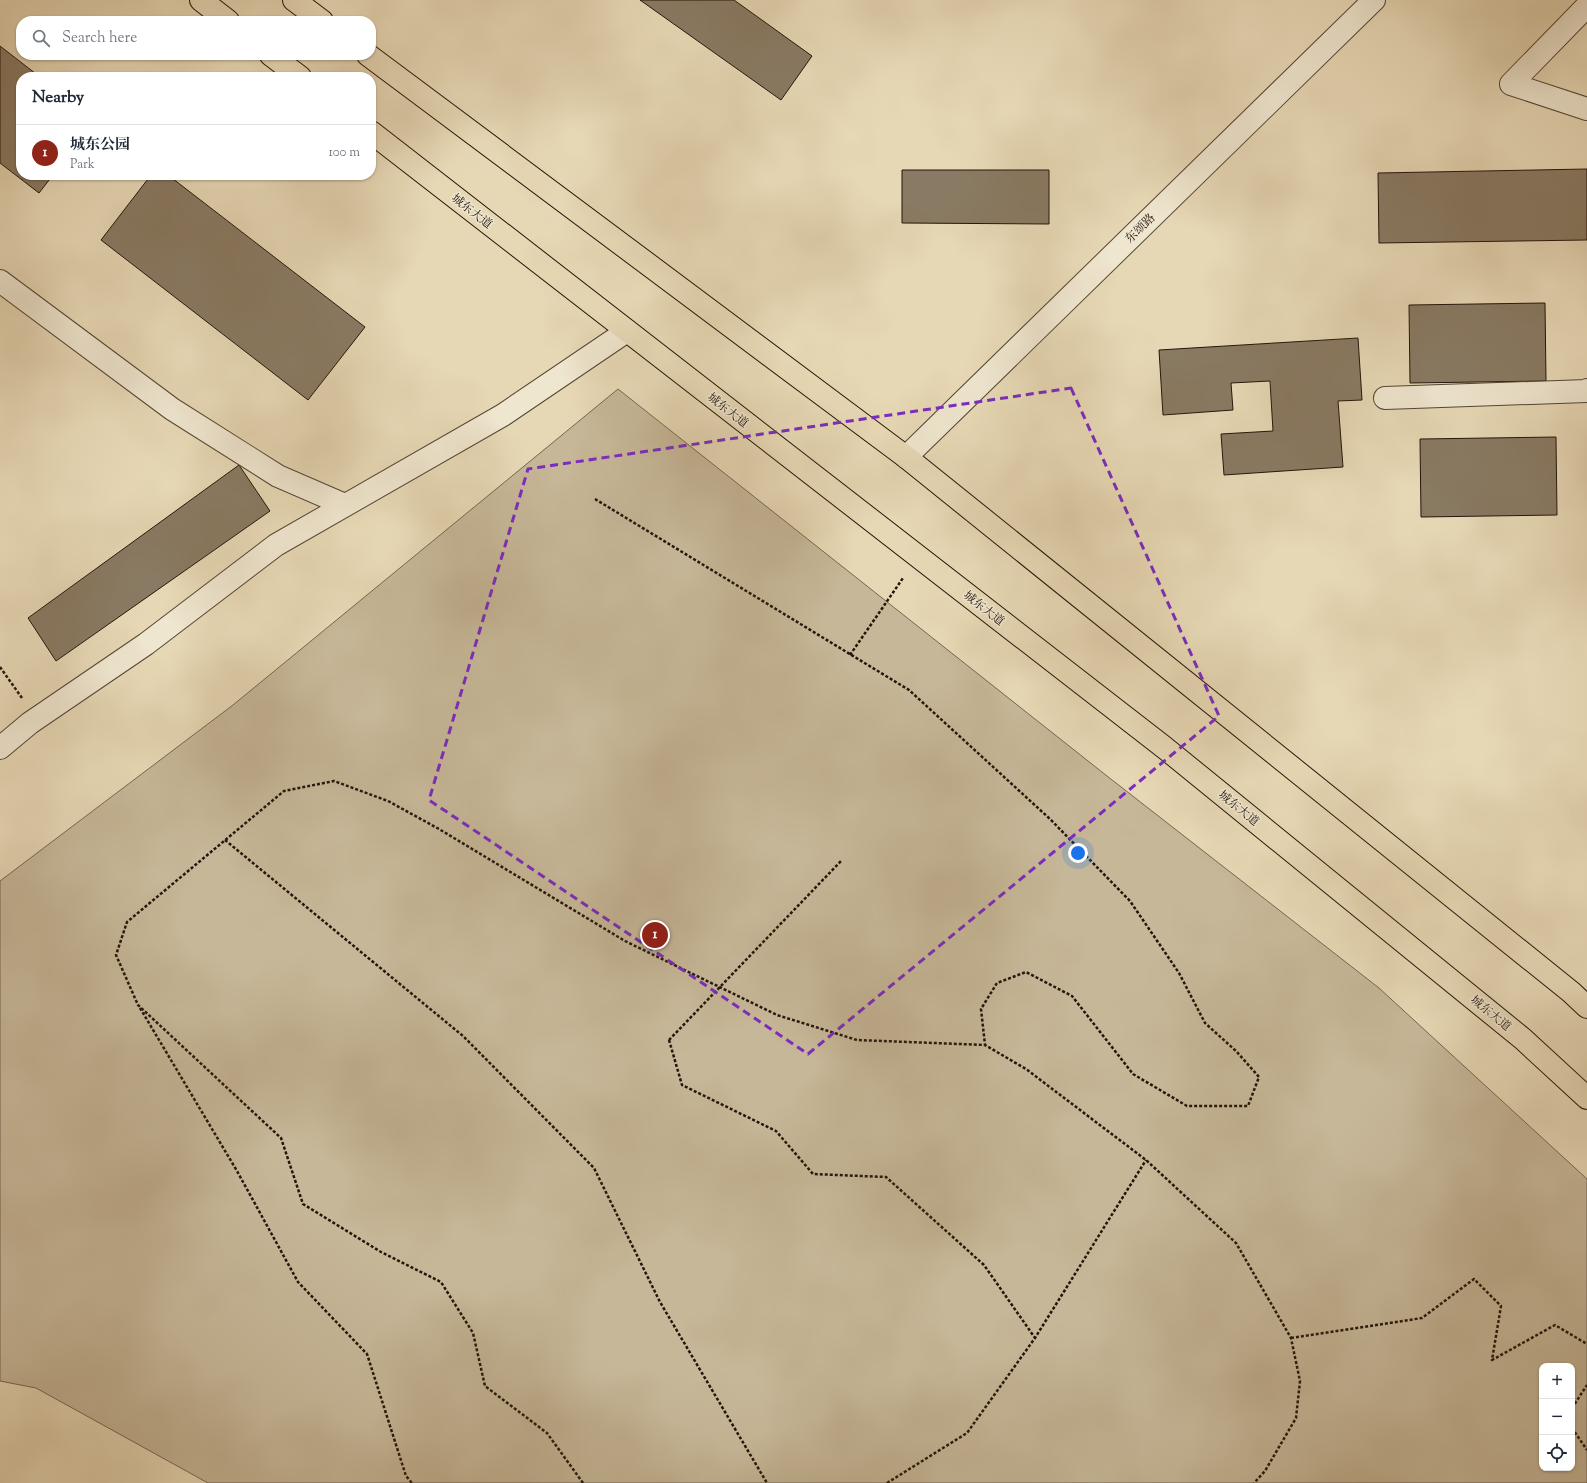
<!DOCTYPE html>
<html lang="en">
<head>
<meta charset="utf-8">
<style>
  :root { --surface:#fff; --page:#f6f6f7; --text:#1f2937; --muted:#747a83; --line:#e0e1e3; --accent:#8f2418 }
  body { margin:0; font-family:"Sorts Mill Goudy","Noto Serif SC",serif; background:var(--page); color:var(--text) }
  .controls { position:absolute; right:12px; bottom:12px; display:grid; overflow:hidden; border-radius:8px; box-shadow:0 1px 3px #0004 }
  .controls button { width:36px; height:36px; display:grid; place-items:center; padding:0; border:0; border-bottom:1px solid var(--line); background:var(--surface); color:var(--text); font:20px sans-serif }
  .you { position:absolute; left:1078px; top:853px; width:14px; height:14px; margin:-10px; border:3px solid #fff; border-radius:50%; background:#1a73e8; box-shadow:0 0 0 6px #1a73e833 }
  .badge { display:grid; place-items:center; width:26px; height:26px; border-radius:50%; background:var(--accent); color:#fff; font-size:13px; font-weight:700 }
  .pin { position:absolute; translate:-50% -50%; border:2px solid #fff; box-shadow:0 1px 4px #0006 }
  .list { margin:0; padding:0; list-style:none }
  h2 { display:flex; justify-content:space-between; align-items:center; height:52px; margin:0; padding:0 16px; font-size:17px }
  h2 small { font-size:13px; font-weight:400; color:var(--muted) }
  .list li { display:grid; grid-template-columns:26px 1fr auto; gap:12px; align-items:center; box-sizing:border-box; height:56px; padding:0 16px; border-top:1px solid var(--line) }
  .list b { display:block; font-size:15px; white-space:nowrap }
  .list p { margin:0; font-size:13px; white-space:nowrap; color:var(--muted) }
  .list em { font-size:13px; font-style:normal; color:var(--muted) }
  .icon { flex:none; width:22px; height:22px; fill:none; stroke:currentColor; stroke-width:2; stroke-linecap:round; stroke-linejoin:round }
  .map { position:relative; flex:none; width:1587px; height:1483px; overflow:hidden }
  .search { position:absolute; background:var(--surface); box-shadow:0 1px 3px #0004; left:16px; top:16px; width:360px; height:44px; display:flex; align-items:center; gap:10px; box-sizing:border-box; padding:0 14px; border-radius:16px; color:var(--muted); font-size:15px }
  .panel { position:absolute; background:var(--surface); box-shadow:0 1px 3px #0004; left:16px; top:72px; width:360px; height:108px; border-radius:16px }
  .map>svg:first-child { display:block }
</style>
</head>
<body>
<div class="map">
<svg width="1587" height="1483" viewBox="0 0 1587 1483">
  <rect width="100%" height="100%" fill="#e7d8b5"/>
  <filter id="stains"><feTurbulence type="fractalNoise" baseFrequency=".005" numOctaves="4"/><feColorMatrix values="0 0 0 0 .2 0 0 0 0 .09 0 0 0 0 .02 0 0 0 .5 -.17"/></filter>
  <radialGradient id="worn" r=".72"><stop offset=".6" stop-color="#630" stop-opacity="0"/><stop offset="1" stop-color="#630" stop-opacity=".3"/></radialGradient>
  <!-- green -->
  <path fill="#c6b798" stroke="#756652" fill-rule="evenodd" d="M618,389L1107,776L1379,988L1587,1179V1483H208L36,1388L0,1381V881L233,705ZM1542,1366H1572V1468H1542Z"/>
  <!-- building -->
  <path fill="#897a63" stroke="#24150b" d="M640,0H734L812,56L781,100Z
    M0,46L40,77H21V175H53L39,193L0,163Z
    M1587,169V240L1379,243L1378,173Z
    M902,170H1049V224L902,223Z
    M151,175H168L365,327L308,400L101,240Z
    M1545,303L1546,381L1410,383L1409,305Z
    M1358,338L1362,400L1338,401L1343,467L1224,475L1221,434L1273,431L1270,381L1231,383L1233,410L1163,415L1159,350Z
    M1556,437L1557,515L1421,517L1420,439Z
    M239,465L270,511L56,661L28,618Z"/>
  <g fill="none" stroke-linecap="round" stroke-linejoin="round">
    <defs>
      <path id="minor" d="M1587,6L1511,84L1587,109
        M0,281L172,409L278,476L345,505
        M1385,398L1587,391V390
        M906,457L1374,0
        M0,748L30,723L146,644L276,545L503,415L627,331"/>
      <path id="major" d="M201,0L228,21
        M294,0L322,21
        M271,55L300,77
        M368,55L906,457L1571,992L1587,1007
        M371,132L1165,748L1523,1039L1587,1098"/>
    </defs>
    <!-- minor casing -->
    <use href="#minor" stroke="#554636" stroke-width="24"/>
    <!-- major casing -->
    <use href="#major" stroke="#24150b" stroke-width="24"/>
    <!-- path -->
    <path stroke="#24150b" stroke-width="2.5" stroke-dasharray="3 2" stroke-linecap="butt" d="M595,499L909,690L1050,819L1130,901L1179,973L1205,1023L1236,1051L1259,1077L1248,1106H1187L1133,1074L1072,996L1026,972L997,983L981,1009L985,1045
      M850,655L903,578
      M0,667L22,698
      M225,840L463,1036L594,1168L660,1302L767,1483
      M140,1008L237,1171L298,1282L367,1354L406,1476L412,1483
      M669,1040L682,1085L776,1131L813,1174L886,1177L984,1265L1035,1338
      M1291,1338L1422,1318L1474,1279L1501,1306L1492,1360L1555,1325L1587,1344
      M1572,1408L1587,1385
      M1572,1428L1587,1450
      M583,1483L547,1433L485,1386L473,1333L441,1282L381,1252L303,1204L281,1138L138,1005L116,955L127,922L284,791L334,781L388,801L439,829L625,941L777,1015L857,1040L985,1045L1026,1069L1146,1160L1236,1243L1291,1338L1300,1381L1296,1418L1265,1471L1254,1483
      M887,1483L967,1433L1035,1338L1146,1160"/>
    <!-- minor -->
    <use href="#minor" stroke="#efe6cf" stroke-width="22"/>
    <!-- major -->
    <use href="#major" stroke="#e7d8b5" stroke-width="22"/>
    <!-- path-bridge -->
    <path stroke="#24150b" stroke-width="2.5" stroke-dasharray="3 2" stroke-linecap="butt" d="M669,1040L842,860"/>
  </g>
  <!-- marked area -->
  <path fill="none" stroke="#7b2cbf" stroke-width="3" stroke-dasharray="8 5" stroke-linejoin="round" d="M1071,388L1219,716L808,1054L429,800L528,469Z"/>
  <g text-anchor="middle" stroke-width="3" stroke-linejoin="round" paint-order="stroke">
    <!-- street labels -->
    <g font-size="12" fill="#24150b" stroke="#efe6cf">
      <text transform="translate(472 211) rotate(38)" y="4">城东大道</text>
      <text transform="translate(1140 228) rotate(-44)" y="4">东颂路</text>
      <text transform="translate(728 410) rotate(38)" y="4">城东大道</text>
      <text transform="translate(984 608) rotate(38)" y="4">城东大道</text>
      <text transform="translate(1239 808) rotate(39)" y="4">城东大道</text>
      <text transform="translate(1491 1013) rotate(39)" y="4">城东大道</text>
    </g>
  </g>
  <rect width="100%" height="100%" filter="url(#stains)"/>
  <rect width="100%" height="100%" fill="url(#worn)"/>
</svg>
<div class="controls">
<button>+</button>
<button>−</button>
<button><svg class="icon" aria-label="locate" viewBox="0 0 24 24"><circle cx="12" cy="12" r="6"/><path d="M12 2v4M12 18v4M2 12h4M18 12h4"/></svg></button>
</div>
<div class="you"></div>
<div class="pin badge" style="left:655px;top:935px">1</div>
<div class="search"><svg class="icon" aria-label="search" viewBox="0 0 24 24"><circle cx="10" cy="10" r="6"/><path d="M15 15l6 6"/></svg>Search here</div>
<section class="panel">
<h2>Nearby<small></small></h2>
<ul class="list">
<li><span class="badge">1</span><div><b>城东公园</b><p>Park</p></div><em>100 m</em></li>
</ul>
</section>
</div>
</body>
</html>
